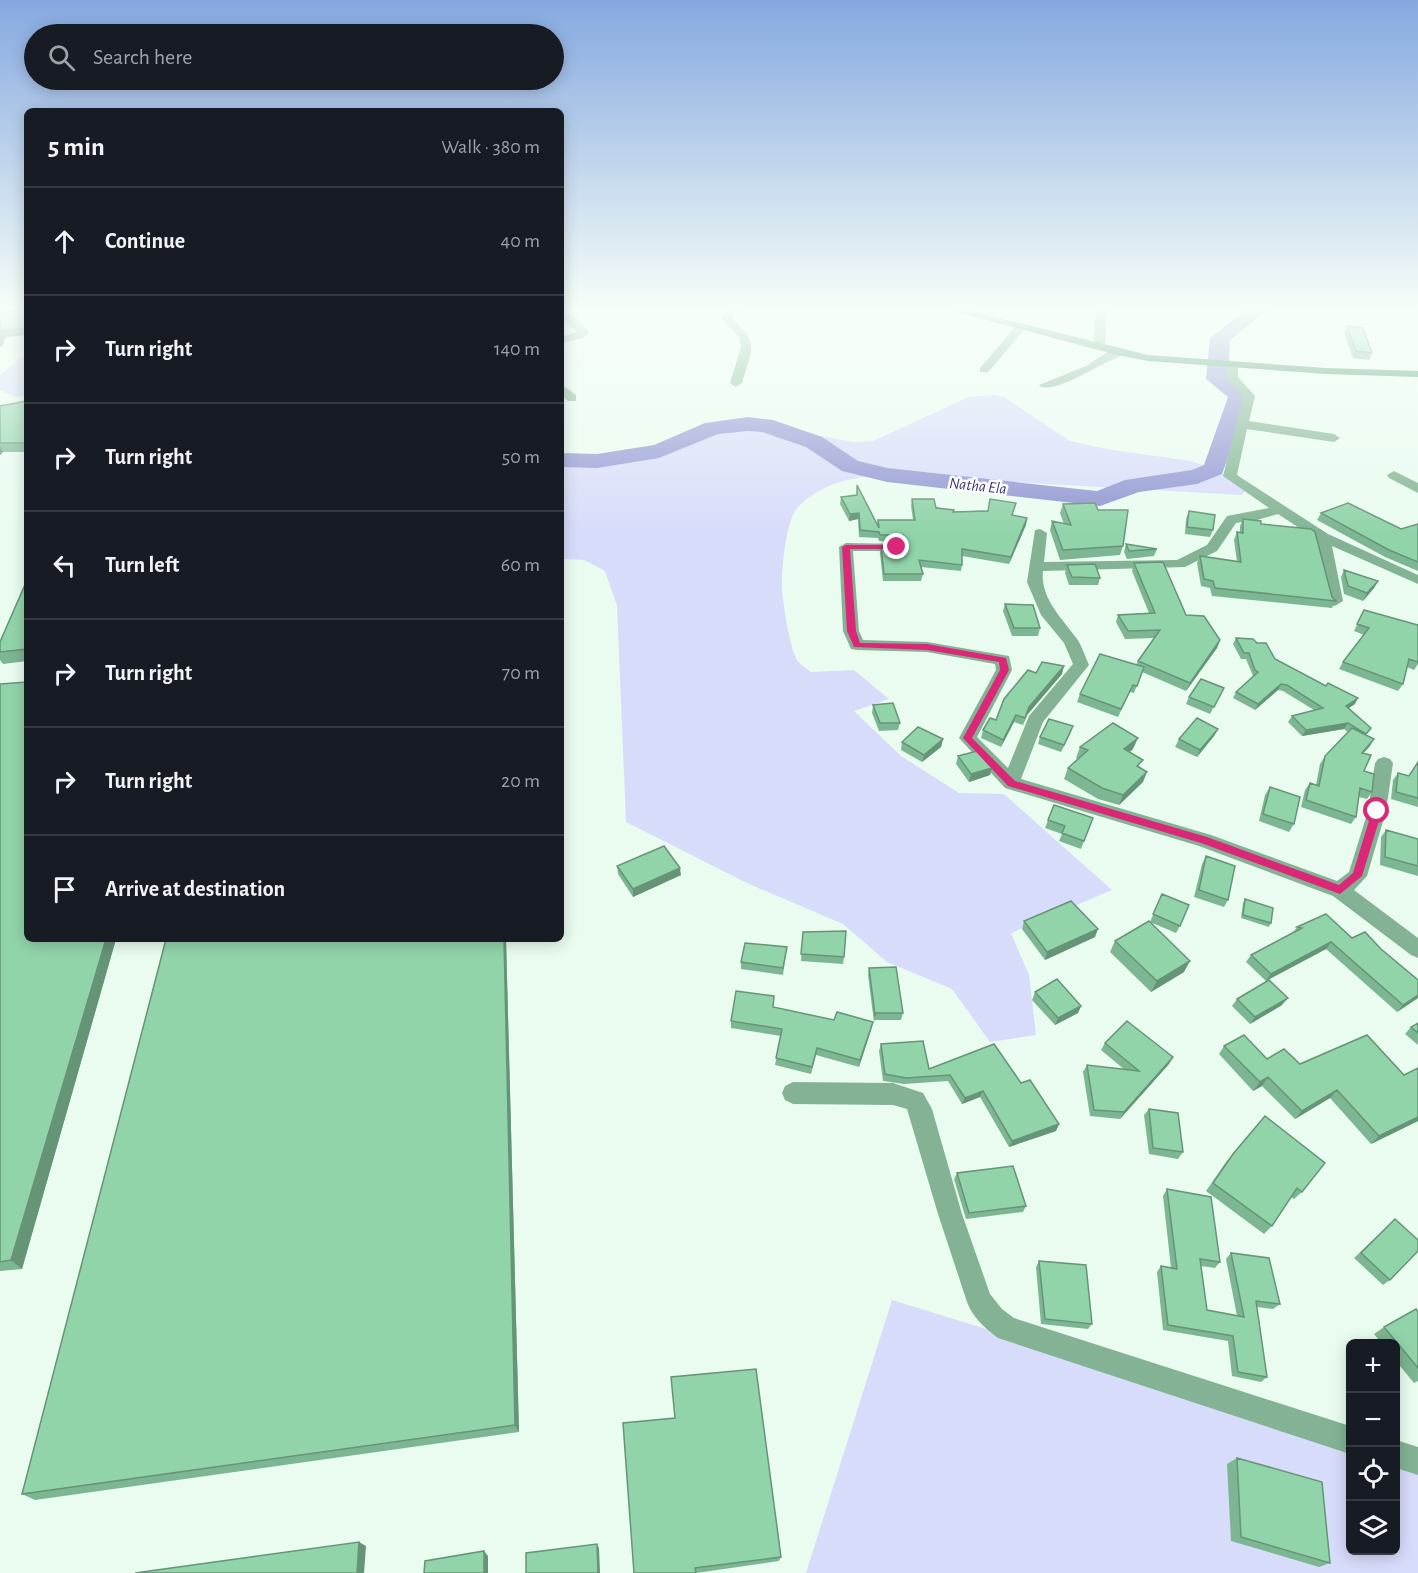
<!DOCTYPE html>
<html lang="en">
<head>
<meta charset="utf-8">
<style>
  :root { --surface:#171b24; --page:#242831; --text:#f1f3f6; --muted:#9ea1a6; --line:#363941 }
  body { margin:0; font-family:"Alegreya Sans",sans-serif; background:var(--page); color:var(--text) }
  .controls { position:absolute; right:18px; bottom:18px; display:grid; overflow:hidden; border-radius:9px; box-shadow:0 3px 15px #0003 }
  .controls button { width:54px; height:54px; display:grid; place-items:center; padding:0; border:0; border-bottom:2px solid var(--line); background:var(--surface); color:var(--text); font:30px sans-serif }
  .stop { position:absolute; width:18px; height:18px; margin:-14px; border:4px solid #db2777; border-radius:50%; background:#fff }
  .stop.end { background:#db2777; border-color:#fff; box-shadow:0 2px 6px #0008 }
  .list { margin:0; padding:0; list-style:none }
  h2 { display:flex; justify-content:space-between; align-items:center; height:78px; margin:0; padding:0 24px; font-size:26px }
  h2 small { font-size:20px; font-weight:400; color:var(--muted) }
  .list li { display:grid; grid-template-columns:39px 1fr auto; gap:18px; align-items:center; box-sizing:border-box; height:108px; padding:0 24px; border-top:2px solid var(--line) }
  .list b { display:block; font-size:22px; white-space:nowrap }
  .list em { font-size:20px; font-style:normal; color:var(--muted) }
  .icon { flex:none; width:33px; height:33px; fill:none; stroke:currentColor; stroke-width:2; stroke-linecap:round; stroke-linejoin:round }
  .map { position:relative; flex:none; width:1418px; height:1573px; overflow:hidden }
  .search { position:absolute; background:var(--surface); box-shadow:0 3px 15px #0003; left:24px; top:24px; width:540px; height:66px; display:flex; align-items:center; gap:15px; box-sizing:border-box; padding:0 21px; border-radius:33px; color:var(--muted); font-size:22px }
  .panel { position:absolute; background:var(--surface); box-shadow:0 3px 15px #0003; left:24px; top:108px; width:540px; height:834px; border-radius:9px }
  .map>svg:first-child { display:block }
</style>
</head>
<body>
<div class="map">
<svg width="1418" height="1573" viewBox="0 0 1418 1573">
  <rect width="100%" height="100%" fill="#eafcf0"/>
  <!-- green -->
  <path fill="#d8dcfb" d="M27,353V395L15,397L0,390V375Z
    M994,395L1004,397L1070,441L1106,449L1191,461L1214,469L1244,485L1247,490L1241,495L887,475C854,477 822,482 798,507C786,519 781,571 782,588C783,605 789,640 795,656C797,663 806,668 811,672L854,670L889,699L854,711L901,756L959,793L1004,794L1112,890L1011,933L1029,975L1036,1035L990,1042L952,989L887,962L843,924L749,884L626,822L617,606L605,571L584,560L561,559V455L612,456L659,451L702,432L732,424L765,425L853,442L873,441L969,397Z
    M892,1300L1350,1441V1550H1396V1455L1418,1462V1573H806Z"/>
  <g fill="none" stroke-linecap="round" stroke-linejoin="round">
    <!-- river -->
    <path fill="#9196d3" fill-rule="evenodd" d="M1245,311H1267L1230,340L1228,377L1251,395L1222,474L1197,484L1139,492L1100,506L887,482L842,471L806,447L762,432L748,431L718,434L659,458L597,468L561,467V453L597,454L654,445L705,423L748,417L773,420L822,437L858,461L887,468L1097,491L1125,480L1192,470L1204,465L1228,397L1206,379L1210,338Z"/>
    <!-- street -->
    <path fill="#83b394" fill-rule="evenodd" d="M561,311H566L588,330V334L583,338L561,343V337L577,332L561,318Z
      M727,311H738L732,318C760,346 752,347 742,383L736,387L730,383L741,347L739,337L721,318Z
      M1096,311H1106L1105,347L1099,350L1093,347Z
      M1021,324L1025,325V329L988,372H980V368L1017,325Z
      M1121,350L1127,353L1125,355C1103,360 1062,392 1041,387L1039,385L1086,366L1107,352Z
      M1232,362L1238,365V377L1255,396L1249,421L1334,434L1340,438L1334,442L1247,429L1237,475L1328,534L1418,575V584L1332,546L1343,601L1335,606L1330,604L1316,539L1278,514L1257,520L1236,523L1217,551L1185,567L1043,571C1040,598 1062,618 1077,639C1082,646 1085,656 1089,665L1043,722L1021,779L1211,835L1337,881L1349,872L1368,811L1375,763L1378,759L1384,757L1390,759L1393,763L1386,811L1367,876L1354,890L1418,938V958L1411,955L1333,896L1199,846L1005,788L959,738L996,670L995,664L927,652L857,650L851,649L843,631L839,547L846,543L902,544L904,547L902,550L897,551H853L859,631L863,640L927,642L1009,656L1012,670L977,737L1008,768L1029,716L1073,664L1064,643L1041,615L1027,582L1035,530L1040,529L1047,533L1044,562L1177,560L1207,545L1227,516L1269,508L1223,476L1243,397L1226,378V365Z
      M561,384L576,395V401H568L561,394Z
      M1394,471L1418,483V493L1389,478L1387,475Z
      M793,1082L893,1083L923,1093L932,1109L962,1214L990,1294L1002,1309L1014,1318L1350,1426V1454L998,1338C985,1328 973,1318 967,1302L938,1214L907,1109L893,1105L793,1104L785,1100L782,1093L785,1086Z
      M1396,1440L1418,1447V1475L1396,1468Z"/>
    <!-- secondary -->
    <path fill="#449165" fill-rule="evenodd" d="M953,311H972L1148,355L1326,368L1418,371V377L1326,374L1148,361L1117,355Z"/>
  </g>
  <!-- wall -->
  <path fill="#7db692" d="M1347,326L1372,353L1369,360L1353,358L1344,333Z
    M27,401V452H3L0,455V406Z
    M857,485L877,525L878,520H913L911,506L912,499L953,512L1014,509L1012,515L1027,518L1026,525L1009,564L962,556V565L961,571L921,567L923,574L921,581H883L880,553L881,546L903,545L904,544L902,542L879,541L878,538L859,537L858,519L849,521L840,504L841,497L857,495Z
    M1063,504L1098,510L1123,546L1120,555L1060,560L1050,530L1052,521L1064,524L1060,513Z
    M1189,511L1213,530L1210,537L1185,534L1186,519Z
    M1321,513L1401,529L1418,524V571L1385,557L1317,520Z
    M1243,519L1261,524L1336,601L1332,608L1212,596L1210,588L1201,586L1197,563L1200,556L1237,562L1234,540L1237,532L1240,533V526Z
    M1126,544L1157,549L1154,556L1127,559L1124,552Z
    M1134,563L1186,615L1220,640L1217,648L1186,691L1142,672L1134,693L1130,692L1118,717L1077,702L1080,694L1136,665L1138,661L1155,638L1125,639L1116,622L1118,615L1149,613L1132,571Z
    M1067,565L1100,578L1098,585H1069L1065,573Z
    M1344,570L1378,581L1374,588L1363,601L1344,594L1341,577Z
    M27,580V661L3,664L0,660V642Z
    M1005,604L1040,628L1038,636H1012L1003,611Z
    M1364,610L1418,625V664L1414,670L1407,667L1403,684L1398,691L1339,669L1343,662L1364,635L1354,631Z
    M1236,638L1257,643L1275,659L1355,704L1348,708L1366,735L1370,746L1363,753L1364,771L1372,792L1367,799L1359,797L1356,817L1351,824L1301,807L1305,790L1310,783L1316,785L1320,764L1325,756L1348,732L1344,729L1302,736L1288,722L1292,716L1314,710L1283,691L1278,690L1255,710L1233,698L1236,692L1253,676L1246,659H1241L1233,644Z
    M1036,673L1062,674L1027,715L1023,725L1014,722L1001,747L981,738L983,730L996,720Z
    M0,684L27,939H116L22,1269L0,1271Z
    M1224,688L1210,714L1186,704L1189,697Z
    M873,705L900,723L898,730L879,731L872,713Z
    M1073,726L1061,752L1038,744L1040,737Z
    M1218,729L1214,736L1197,757L1175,747L1179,739Z
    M943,739L941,747L922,762L901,750L902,742Z
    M1080,747L1133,749L1129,753L1140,767L1143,782L1119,805L1098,799L1064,779L1068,768L1078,759L1076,758Z
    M958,756L992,768L990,775L969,782L956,764Z
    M1418,762V807L1391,799L1393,780L1398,773L1409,776Z
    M1270,787L1294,824L1289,832L1259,821L1265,795Z
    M1054,805L1093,818L1081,849L1059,841L1062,834L1045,828Z
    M1386,830L1418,839V876L1380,865L1381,837Z
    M1206,856L1228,900L1224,907L1194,897L1202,864Z
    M617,866L681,875L633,897L618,874Z
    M1162,894L1180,926L1176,933L1150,922L1184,972L1151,992L1110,952L1115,941L1150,922Z
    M1245,899L1271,923L1269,927L1241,918L1243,903Z
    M1024,921L1095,937L1045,960L1022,929Z
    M1297,927L1352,938L1381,949L1418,980V998L1397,1012L1326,949L1266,981L1246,962L1251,955L1293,933Z
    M803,932L844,957L843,964L801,961Z
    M506,939L519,1432L35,1500L22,1494Z
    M787,947L783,975L741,969V962Z
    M869,968L903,1013L901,1020H875L874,1022L868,975Z
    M1035,992L1081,1006L1078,1013L1055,1025L1032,1000Z
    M1237,999L1282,1005L1250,1024L1232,1006Z
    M773,1007L871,1030L859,1067L816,1055L811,1074L775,1065L781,1036L731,1028V1021Z
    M1418,1023V1045L1405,1034L1411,1027Z
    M1105,1043L1169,1064L1120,1119L1090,1116L1083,1072L1087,1065L1125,1070L1101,1050Z
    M881,1044L929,1069L1021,1083L1059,1124L1056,1131L1009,1147L980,1097L962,1104L948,1081L904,1084L883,1081L879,1051Z
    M1224,1046L1267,1059L1300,1064L1404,1075L1418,1121L1371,1144L1330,1098L1295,1119L1262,1086L1253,1091L1219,1054Z
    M1149,1109L1183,1152L1178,1159L1149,1154L1144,1115Z
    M1265,1116L1302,1192L1294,1199L1291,1197L1272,1226L1264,1234L1206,1191L1226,1162Z
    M957,1173L1026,1206L1023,1212L966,1219L954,1179Z
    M1167,1189L1220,1262L1215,1268L1201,1266L1207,1310L1237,1316L1226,1259L1231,1253L1280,1304L1273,1309L1257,1307L1267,1377L1261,1382L1232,1376L1228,1341L1163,1330L1157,1272L1161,1266L1171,1268L1163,1196Z
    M1395,1219L1390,1280L1383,1285L1354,1258Z
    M1039,1261L1092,1324L1088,1329L1041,1324L1036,1267Z
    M1418,1312V1381L1414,1383L1395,1360V1344H1382L1374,1334L1384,1327Z
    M1237,1458L1330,1563L1319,1567L1231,1541L1227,1464Z
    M781,1557L779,1561L696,1573H634Z"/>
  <!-- shaded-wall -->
  <path fill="#669477" d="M27,328V335L6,337L2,346L0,347V337L3,330Z
    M0,446L3,452L0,455Z
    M859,513L858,519L849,521L850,514Z
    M1027,518L1026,525L1009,564L1011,557Z
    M1378,581L1374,588L1363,601L1367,593Z
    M1220,640L1217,648L1186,691L1190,683Z
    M1064,666L1062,674L1027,715L1023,725L1029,707Z
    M1281,684L1278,690L1255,710L1258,704Z
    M1358,698L1355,704L1343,712L1346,706Z
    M1016,715L1014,722L1001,747L1003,740Z
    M1348,723L1344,729L1302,736L1306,730Z
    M1073,726L1070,734L1061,752L1064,745Z
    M1218,729L1214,736L1197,757L1200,750Z
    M1138,738L1133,749L1119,760L1124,749Z
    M943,739L941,747L922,762L924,755Z
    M1374,739L1370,746L1357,760L1362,753Z
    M992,768L990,775L969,782L971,774Z
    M1147,772L1143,782L1119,805L1123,795Z
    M680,868L681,875L633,897V889Z
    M1098,929L1095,937L1045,960L1047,952Z
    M106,939H116L22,1269L11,1260Z
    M504,939H506L519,1432L515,1425Z
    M1331,942L1326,949L1266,981L1271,974Z
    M1190,961L1184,972L1151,992L1157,981Z
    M1418,995V998L1397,1012L1403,1005Z
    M1288,998L1282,1005L1250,1024L1255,1017Z
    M1081,1006L1078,1013L1055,1025L1058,1018Z
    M873,1022L871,1030L859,1067L860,1060Z
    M1173,1057L1169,1064L1120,1119L1124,1112Z
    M1268,1077L1262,1086L1253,1091L1260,1082Z
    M1337,1090L1330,1098L1295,1119L1302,1111Z
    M983,1091L980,1097L962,1104L965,1098Z
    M1418,1117V1121L1371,1144L1379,1136Z
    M1059,1124L1056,1131L1009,1147L1012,1141Z
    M359,1542L366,1546L364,1573H357Z
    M597,1544L599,1548L600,1573H598Z
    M484,1551L488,1556V1573H484Z"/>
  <!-- building -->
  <path fill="#91d4aa" stroke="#669477" stroke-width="1.5" d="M0,311H27V328L3,330L0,337Z
    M1347,326L1363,328L1372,353L1356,351Z
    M27,401V443H0V406Z
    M857,485L879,528L878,520H915L912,499H934L936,508L954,510L953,512L988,511L990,499L1016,503L1012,515L1027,518L1011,557L962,549V565L919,560L923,574H884L881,546L903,545L907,539L903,535H880L879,532L860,530L859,513L850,514L841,497L857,495Z
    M1095,503L1098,510H1128L1123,546L1063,550L1052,521L1071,525L1063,504Z
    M1348,503L1401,529L1418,524V562L1389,550L1321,513Z
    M1189,511L1215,515L1213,530L1187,527Z
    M1243,519L1261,521V524L1311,529L1315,532L1332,597L1336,601L1215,588L1213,581L1204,579L1200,556L1241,562L1237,532L1243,533Z
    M1126,544L1157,549L1129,551Z
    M1163,562L1186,615L1204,616L1220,640L1190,683L1138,661L1160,630L1128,631L1118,615L1155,613L1134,563Z
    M1095,564L1100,578L1072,577L1067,565Z
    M1344,570L1378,581L1367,593L1348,586Z
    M27,580V649L0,652V642Z
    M1005,604L1033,605L1040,628H1014Z
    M1364,610L1418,625V662L1409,659L1403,684L1343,662L1369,628L1357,624Z
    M1236,638L1253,639L1257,643H1266L1275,659L1326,686L1328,683L1358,698L1346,706L1371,728L1366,734L1348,723L1306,730L1292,716L1323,708L1287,685L1281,684L1258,704L1236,692L1258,672L1255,670L1249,653H1244Z
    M1100,654L1144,667L1137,686L1133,685L1121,709L1080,694Z
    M1042,662L1064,666L1029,707L1025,718L1016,715L1003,740L983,730L990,718L996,720L1004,699L1028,670L1036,673Z
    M1201,679L1224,688L1214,707L1189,697Z
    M27,682V939H106L11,1260L0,1262V684Z
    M893,703L900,723H880L873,705Z
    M1197,718L1218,729L1200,750L1179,739Z
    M1049,719L1073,726L1064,745L1040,737Z
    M1113,723L1138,738L1124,749L1143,760L1137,766L1147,772L1123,795L1102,788L1068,768L1088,750L1080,747Z
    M918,727L943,739L924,755L902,742Z
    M1352,728L1374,739L1362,753L1371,755L1364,771L1374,774L1372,792L1360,788L1356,817L1306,800L1310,783L1319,786L1325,756Z
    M977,751L992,768L971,774L958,756Z
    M1418,762V798L1396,792L1398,773L1409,776Z
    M1270,787L1300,797L1294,824L1263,814Z
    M1054,805L1093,818L1084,841L1062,833L1065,826L1048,820Z
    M1386,830L1418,839V866L1385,857Z
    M664,846L680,868L633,889L617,866Z
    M1206,856L1235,866L1228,900L1199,890Z
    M1162,894L1189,905L1180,926L1153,914Z
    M1245,899L1273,908L1271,923L1243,915Z
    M1071,901L1098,929L1047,952L1024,921Z
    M1326,914L1352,938L1365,932L1381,949L1418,980V995L1403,1005L1331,942L1271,974L1251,955L1302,928L1297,927Z
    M1149,921L1190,961L1157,981L1115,941Z
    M846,931L844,957L801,954L803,932Z
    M166,939H504L515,1425L22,1494Z
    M745,943L787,947L783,968L741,962Z
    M896,967L903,1013H876L875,1015L869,968Z
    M1057,979L1081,1006L1058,1018L1035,992Z
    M1269,980L1288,998L1255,1017L1237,999Z
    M736,991L774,996L773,1007L834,1020L837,1012L873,1022L860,1060L817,1048L812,1067L776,1058L782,1029L731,1021Z
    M1127,1021L1173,1057L1124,1112L1094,1110L1087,1065L1139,1071L1105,1043Z
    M1418,1023V1033L1411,1027Z
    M1244,1035L1267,1059L1284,1049L1300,1064L1367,1035L1404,1075L1418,1068V1117L1379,1136L1337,1090L1302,1111L1268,1077L1260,1082L1224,1046Z
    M923,1041L929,1069L994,1044L1021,1083L1030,1080L1059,1124L1012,1141L983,1091L965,1098L950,1075L906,1078L885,1074L881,1044Z
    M1149,1109L1178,1113L1183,1152L1153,1148Z
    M1265,1116L1325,1163L1302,1192L1297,1188L1272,1226L1213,1183L1233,1154Z
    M1013,1166L1026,1206L969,1213L957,1173Z
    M1167,1189L1211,1197L1220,1262L1200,1259L1207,1310L1244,1317L1231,1253L1269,1258L1280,1304L1256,1301L1267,1377L1238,1372L1233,1336L1168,1325L1161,1266L1177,1269Z
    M1395,1219L1418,1240V1251L1390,1280L1361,1253Z
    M1039,1261L1086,1265L1092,1324L1045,1319Z
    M1416,1309L1418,1312V1368L1384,1327Z
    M756,1369L781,1557L695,1568L696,1573H634L623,1423L675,1418L671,1377Z
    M1237,1458L1322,1482L1330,1563L1241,1537Z
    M359,1542L357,1573H135Z
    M597,1544L598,1573H526V1553Z
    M484,1551V1573H424L425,1561Z"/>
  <!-- sky -->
  <linearGradient id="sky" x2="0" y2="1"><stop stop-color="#85a8e0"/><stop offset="0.58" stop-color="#f6fef8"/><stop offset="1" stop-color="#f6fef8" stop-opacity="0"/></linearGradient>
  <rect width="1418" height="532" fill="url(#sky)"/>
  <!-- route -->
  <path fill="#db2777" d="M846,545H897L901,547L897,549H850L856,631L860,643L927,644L1006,658L1009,670L972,738L1015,781L1207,837L1339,885L1353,873L1372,811L1377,807L1382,811L1362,876L1340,894L1201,843L1008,786L963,738L1000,670L999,662L927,650L854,647L847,631L842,547Z"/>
  <g text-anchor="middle" stroke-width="5" stroke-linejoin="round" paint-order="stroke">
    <!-- far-water labels -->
    <g font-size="16" font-style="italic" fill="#36337c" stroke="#fff">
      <text transform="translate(978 485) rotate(6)" y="6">Natha Ela</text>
    </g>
  </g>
</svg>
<div class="controls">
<button>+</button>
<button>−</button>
<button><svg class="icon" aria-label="locate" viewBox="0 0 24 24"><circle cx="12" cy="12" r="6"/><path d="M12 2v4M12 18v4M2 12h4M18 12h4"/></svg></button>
<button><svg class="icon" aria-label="layers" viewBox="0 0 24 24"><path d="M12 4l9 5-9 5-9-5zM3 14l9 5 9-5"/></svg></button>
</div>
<div class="stop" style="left:1377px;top:811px"></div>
<div class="stop end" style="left:897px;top:547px"></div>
<div class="search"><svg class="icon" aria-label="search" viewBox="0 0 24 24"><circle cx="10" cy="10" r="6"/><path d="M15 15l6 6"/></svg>Search here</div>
<section class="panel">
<h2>5 min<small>Walk · 380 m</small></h2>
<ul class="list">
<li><svg class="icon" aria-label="ahead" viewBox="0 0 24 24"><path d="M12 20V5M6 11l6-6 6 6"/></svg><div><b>Continue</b></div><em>40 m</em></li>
<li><svg class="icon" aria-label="right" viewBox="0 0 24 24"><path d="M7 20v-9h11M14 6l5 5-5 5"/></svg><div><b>Turn right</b></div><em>140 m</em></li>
<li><svg class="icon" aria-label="right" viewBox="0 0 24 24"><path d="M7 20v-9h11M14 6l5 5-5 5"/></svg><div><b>Turn right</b></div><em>50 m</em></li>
<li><svg class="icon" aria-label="left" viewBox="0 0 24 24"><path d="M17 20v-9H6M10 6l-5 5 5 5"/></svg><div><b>Turn left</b></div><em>60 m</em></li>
<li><svg class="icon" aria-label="right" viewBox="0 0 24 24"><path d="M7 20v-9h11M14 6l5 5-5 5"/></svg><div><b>Turn right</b></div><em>70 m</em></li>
<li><svg class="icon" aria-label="right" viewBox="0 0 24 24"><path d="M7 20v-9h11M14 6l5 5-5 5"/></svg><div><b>Turn right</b></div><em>20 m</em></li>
<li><svg class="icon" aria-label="arrive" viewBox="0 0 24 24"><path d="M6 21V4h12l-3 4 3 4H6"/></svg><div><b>Arrive at destination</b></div></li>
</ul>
</section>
</div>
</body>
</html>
